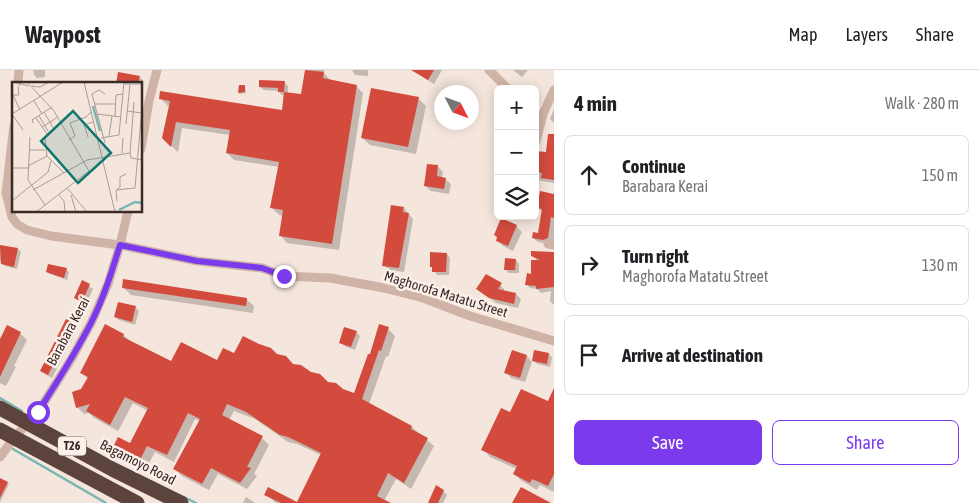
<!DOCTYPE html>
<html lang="en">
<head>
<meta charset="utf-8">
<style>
  :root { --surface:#fff; --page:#f6f6f6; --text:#202124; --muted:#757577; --line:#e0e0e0; --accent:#7c3aed }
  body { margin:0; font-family:"Asap Condensed",sans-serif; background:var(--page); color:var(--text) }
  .controls { position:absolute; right:15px; top:15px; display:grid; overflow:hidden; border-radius:8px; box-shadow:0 2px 12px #0003 }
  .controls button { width:45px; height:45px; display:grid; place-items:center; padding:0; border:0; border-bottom:1px solid var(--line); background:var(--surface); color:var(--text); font:25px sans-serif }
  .compass { position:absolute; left:434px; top:15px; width:45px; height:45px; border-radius:50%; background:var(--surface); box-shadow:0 2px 12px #0003; rotate:132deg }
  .stop { position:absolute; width:15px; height:15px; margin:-11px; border:4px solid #7c3aed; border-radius:50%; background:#fff }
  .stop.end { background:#7c3aed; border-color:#fff; box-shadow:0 1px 5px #0008 }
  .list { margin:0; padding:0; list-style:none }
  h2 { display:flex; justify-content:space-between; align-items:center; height:65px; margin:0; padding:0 20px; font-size:21px }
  h2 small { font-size:16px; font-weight:400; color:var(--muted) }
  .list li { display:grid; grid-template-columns:32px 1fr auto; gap:15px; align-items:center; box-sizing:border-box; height:80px; margin:0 10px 10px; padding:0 10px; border:1px solid var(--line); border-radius:8px }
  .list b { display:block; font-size:19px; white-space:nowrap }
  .list p { margin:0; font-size:16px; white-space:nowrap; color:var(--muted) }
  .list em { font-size:16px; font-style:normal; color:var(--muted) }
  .actions { display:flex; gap:10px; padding:15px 20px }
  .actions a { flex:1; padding:11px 0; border:1px solid var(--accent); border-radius:8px; text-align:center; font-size:18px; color:var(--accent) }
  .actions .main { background:var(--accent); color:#fff }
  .icon { flex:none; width:28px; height:28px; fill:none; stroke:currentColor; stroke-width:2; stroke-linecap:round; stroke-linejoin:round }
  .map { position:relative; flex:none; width:554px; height:433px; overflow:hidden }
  header { display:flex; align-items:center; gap:30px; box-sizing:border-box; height:70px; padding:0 25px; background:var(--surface); border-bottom:1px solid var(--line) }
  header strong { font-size:24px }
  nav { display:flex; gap:28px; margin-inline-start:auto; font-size:18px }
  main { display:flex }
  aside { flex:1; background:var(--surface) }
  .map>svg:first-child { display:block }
</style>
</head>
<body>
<header>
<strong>Waypost</strong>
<nav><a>Map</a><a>Layers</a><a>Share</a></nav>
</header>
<main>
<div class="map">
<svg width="554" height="433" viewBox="0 0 554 433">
  <rect width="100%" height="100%" fill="#f5e6dd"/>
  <!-- shadow -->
  <path fill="#0003" d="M33,0H45V7L37,8L34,5Z
    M306,0H324V3L331,11L356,16L363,23L339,180L287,173L281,166L284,146L279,145L272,138L279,97L234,90L227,83L230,65L182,58L178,82L163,68L170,36H168L161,29L283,42L285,25H282L278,21L264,20L260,17L284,12L288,16V24L302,25Z
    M352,0H368V6L355,5Z
    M420,0H442L434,14L424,8L418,3Z
    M513,0H528L522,7Z
    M139,7L143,10L141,19V14H117Z
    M245,16L246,23L240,24L239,23Z
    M418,28L426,36L416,84L370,75L362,68Z
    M554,39V53L550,49Z
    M549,65L554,66V113L536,110L535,117V82L547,84Z
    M438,97L443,102L442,108L445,109L451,114L449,124L431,121L425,116Z
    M541,123L554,125V169L553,172L549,174L538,172L533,168L539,164L543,142L538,138Z
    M404,138L413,149L404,202L389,200L384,195Z
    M516,156L522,162L513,181L503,176L497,170Z
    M0,176L18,179L21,182L17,199L5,196L2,193V191H0Z
    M533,182L554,183V235L550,231L551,221L541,223L537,219L530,218L526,214L533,205L538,191L533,186Z
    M447,184L450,188L449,205H437L431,196Z
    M516,190L519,194V203H509L505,199Z
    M66,199L69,202L67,210L50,204L47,202Z
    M83,212L93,219L86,234L75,228Z
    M499,214L504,219V221L516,224L521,229L518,238L496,233L478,219Z
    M123,217L246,229L254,236L253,243L131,225Z
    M135,237L139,241L135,255L119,250L115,247Z
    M74,254L78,258L52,308L45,304L41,301Z
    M388,259L395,266L388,287L386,286L369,334L412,357L434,376L411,419L396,409L384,431L388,433H297L321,385L297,374L288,372L255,349L234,341L229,350L262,368L269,375L254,404L257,406L247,419L218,404L209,420L182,406L175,399L200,351L195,349L174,392L155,382L148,395L122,382L115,375L131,374L148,341L133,333L118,361L94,348L89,343L84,344L77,337L82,320L88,309L82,303L124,265L131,272L172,292H218L235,285L277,286L327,313L355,325Z
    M356,262L360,266L355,280L344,276L340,272Z
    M20,263L27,270L14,296L16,297L6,316L0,313V272Z
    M549,284L552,288L550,297L537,294L533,290Z
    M527,286L532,292L525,312L511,308L506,302Z
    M554,321V422L540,415L537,420L522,411L514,404L517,399L490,387L483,379L510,343L548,333Z
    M0,409L9,414L0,432Z
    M443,421L447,425L443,433H429Z
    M266,424L296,433H276Z
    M246,427L255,433H243Z"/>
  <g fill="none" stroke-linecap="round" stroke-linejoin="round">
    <!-- stream -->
    <path stroke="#78b6af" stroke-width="2.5" d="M0,328L22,341
      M13,379L106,433
      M184,427L196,433"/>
  </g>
  <!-- building -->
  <path fill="#d34b3d" d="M305,0L324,2L323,8L357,15L332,174L279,166L283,140L270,138L279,92L226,83L230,60L176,52L171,77L162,68L170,31L159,29L160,21L282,40L284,22L301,24Z
    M411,0H434L428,10Z
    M118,2L140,6L138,14H116Z
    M259,10L285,11L284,22H278V18L259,17Z
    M239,15H245V22L238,23Z
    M371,18L419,27L408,77L361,68Z
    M548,64H554V110L541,108L542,103L535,102V81L546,82Z
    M427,94L438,95L437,106L446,108L444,119L424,116Z
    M540,121L554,124V148L551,147L548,168L543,170L532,168L533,162L538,163L542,139L537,138Z
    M391,135L404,137L403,142L409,143L399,198L382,196Z
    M501,148L517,155L508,176L496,171L497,167L494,165Z
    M0,175L18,178L14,197L1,194Z
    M531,181L554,182V217L536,219V216L525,215L527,203L531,204V190H540L531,186Z
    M430,182L447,183L446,202H432V197H430Z
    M505,188L516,189L515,200H504Z
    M48,194L67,198L64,208L46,202Z
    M486,204L502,213L498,219L516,223L514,234L489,228L476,219Z
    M123,209L247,228L246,236L122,218Z
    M82,210L90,214L82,232L74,228Z
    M118,232L136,236L132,252L114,247Z
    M66,249L75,253L48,305L40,301Z
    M105,254L124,264L123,267L171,291L181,272L217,290L223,278L234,283L243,266L259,274L271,278L277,284L286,286L293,294L301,295L311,302L320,304L328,312L336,313L343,319L354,323L368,284H370L379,254L389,257L381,281L379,280L362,329L412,356L411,359L428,368L404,413L388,403L377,426L391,433H281L264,425L268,417L297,432L321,383L288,367L280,365L246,342L227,334L222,345L263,366L247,397L251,398L240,413L211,398L202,414L173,399L200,349L188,343L167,385L147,376L141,388L114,375L118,367L130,373L148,338L125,327L110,355L86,341L90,334L76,338L72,322L81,319L88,307L80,303Z
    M7,255L21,262L0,307V269Z
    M344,257L357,261L351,277L339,273Z
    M512,280L527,285L520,308L504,303Z
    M534,280L549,283L547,294L532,291Z
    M554,318V404L548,416L532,409L530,413L513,404L517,396L481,380L501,338L510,342L521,319L548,331Z
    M0,408L8,412L0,428Z
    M436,415L444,420L438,433H428Z
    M521,417L551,433H512Z"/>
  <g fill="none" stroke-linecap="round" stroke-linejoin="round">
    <!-- street -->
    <path stroke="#cfb3a7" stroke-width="9" d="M489,0L508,19
      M18,14L19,0
      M14,55L6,123L12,147L17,154L27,160L51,166L120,175L197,191L262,198L284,206L330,208L384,218L423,228L470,246L554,271
      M536,71L543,44L554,20
      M141,79L149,31L157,0
      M548,174L554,175
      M0,387L14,368L38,342L72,288L92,251L108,214L120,175L128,141"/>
    <!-- highway -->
    <path stroke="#5d433e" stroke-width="15" d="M0,338L114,400L181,433
      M0,360L137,433"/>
  </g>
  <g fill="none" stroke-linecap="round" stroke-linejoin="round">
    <!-- route -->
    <path stroke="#7c3aed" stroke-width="6" d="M38,342C57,312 76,283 92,251C104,227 112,201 120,175L197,191L262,198L284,206"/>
  </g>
  <g text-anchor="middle" stroke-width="5" stroke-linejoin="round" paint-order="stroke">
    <!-- shield labels -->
    <rect fill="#fcf1ea" stroke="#756662" stroke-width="1" x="58" y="366.5" width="28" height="19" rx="4"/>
    <g font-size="12" font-weight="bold" fill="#3b2b28">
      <text x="72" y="380">T26</text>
    </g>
    <!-- street labels -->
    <g font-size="14" fill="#3b2b28" stroke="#fcf1ea">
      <text transform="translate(446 224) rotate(17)" y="5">Maghorofa Matatu Street</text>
      <text transform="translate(68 261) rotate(-62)" y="5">Barabara Kerai</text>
      <text transform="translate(138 392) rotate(27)" y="5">Bagamoyo Road</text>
    </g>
  </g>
  <!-- overview -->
  <g transform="translate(12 12)">
    <rect width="130" height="130" fill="#f5e6dd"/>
    <path fill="none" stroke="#78b6af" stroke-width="2.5" d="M81,24L88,49M107,128L123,120L130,121"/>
    <path fill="none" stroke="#ab9b95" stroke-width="1" d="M1,0L17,4M15,0L42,29L77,89L24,130M72,0L103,130M112,2H129M20,4L28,5L37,0M22,19L30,32M83,22H103M8,28L1,13H7L6,5L10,0M115,29L130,31M32,30L42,47M0,32L51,0M0,32L11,48M85,32L109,35M27,34L36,49M103,34L104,13L111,12M24,36L35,52M21,41L20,38L40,25M114,42L118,2M30,45L46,35M97,54L100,34M18,55L16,98L33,123M76,55L72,43L81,40M33,56L35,74L52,91M89,56L107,53L112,0M57,58L63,54L58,41L74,35L79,30M93,61L80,12L87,8L93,12M17,68H33M110,71L111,56M118,71L122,20M118,71L119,76L130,78M16,84L35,74M0,86H16M56,107L75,130M21,108L75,78L118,71M104,108L123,106L130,26M47,113L52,119L53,130M59,113L64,130M0,119L36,90L39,79M105,119L104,109L108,105V95L114,92"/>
    <path fill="#0f766e" fill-opacity="0.15" stroke="#0f766e" stroke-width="2.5" d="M61,29L99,71L66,101L29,59Z"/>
    <rect width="130" height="130" fill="none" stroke="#3b2b28" stroke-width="2.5"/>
  </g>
</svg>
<div class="controls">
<button>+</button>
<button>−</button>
<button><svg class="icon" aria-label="layers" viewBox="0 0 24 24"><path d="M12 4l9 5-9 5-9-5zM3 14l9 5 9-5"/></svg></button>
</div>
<svg class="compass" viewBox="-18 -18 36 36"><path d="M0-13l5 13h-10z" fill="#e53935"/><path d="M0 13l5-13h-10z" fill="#757577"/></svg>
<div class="stop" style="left:38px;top:342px"></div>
<div class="stop end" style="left:284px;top:206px"></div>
</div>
<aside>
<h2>4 min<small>Walk · 280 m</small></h2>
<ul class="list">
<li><svg class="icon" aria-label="ahead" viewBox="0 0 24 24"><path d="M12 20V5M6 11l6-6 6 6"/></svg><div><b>Continue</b><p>Barabara Kerai</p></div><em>150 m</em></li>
<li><svg class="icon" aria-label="right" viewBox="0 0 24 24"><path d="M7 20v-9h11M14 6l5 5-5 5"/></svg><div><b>Turn right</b><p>Maghorofa Matatu Street</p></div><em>130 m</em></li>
<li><svg class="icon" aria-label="arrive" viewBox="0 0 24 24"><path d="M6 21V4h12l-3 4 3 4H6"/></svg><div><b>Arrive at destination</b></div></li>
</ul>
<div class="actions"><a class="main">Save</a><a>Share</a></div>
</aside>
</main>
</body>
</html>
